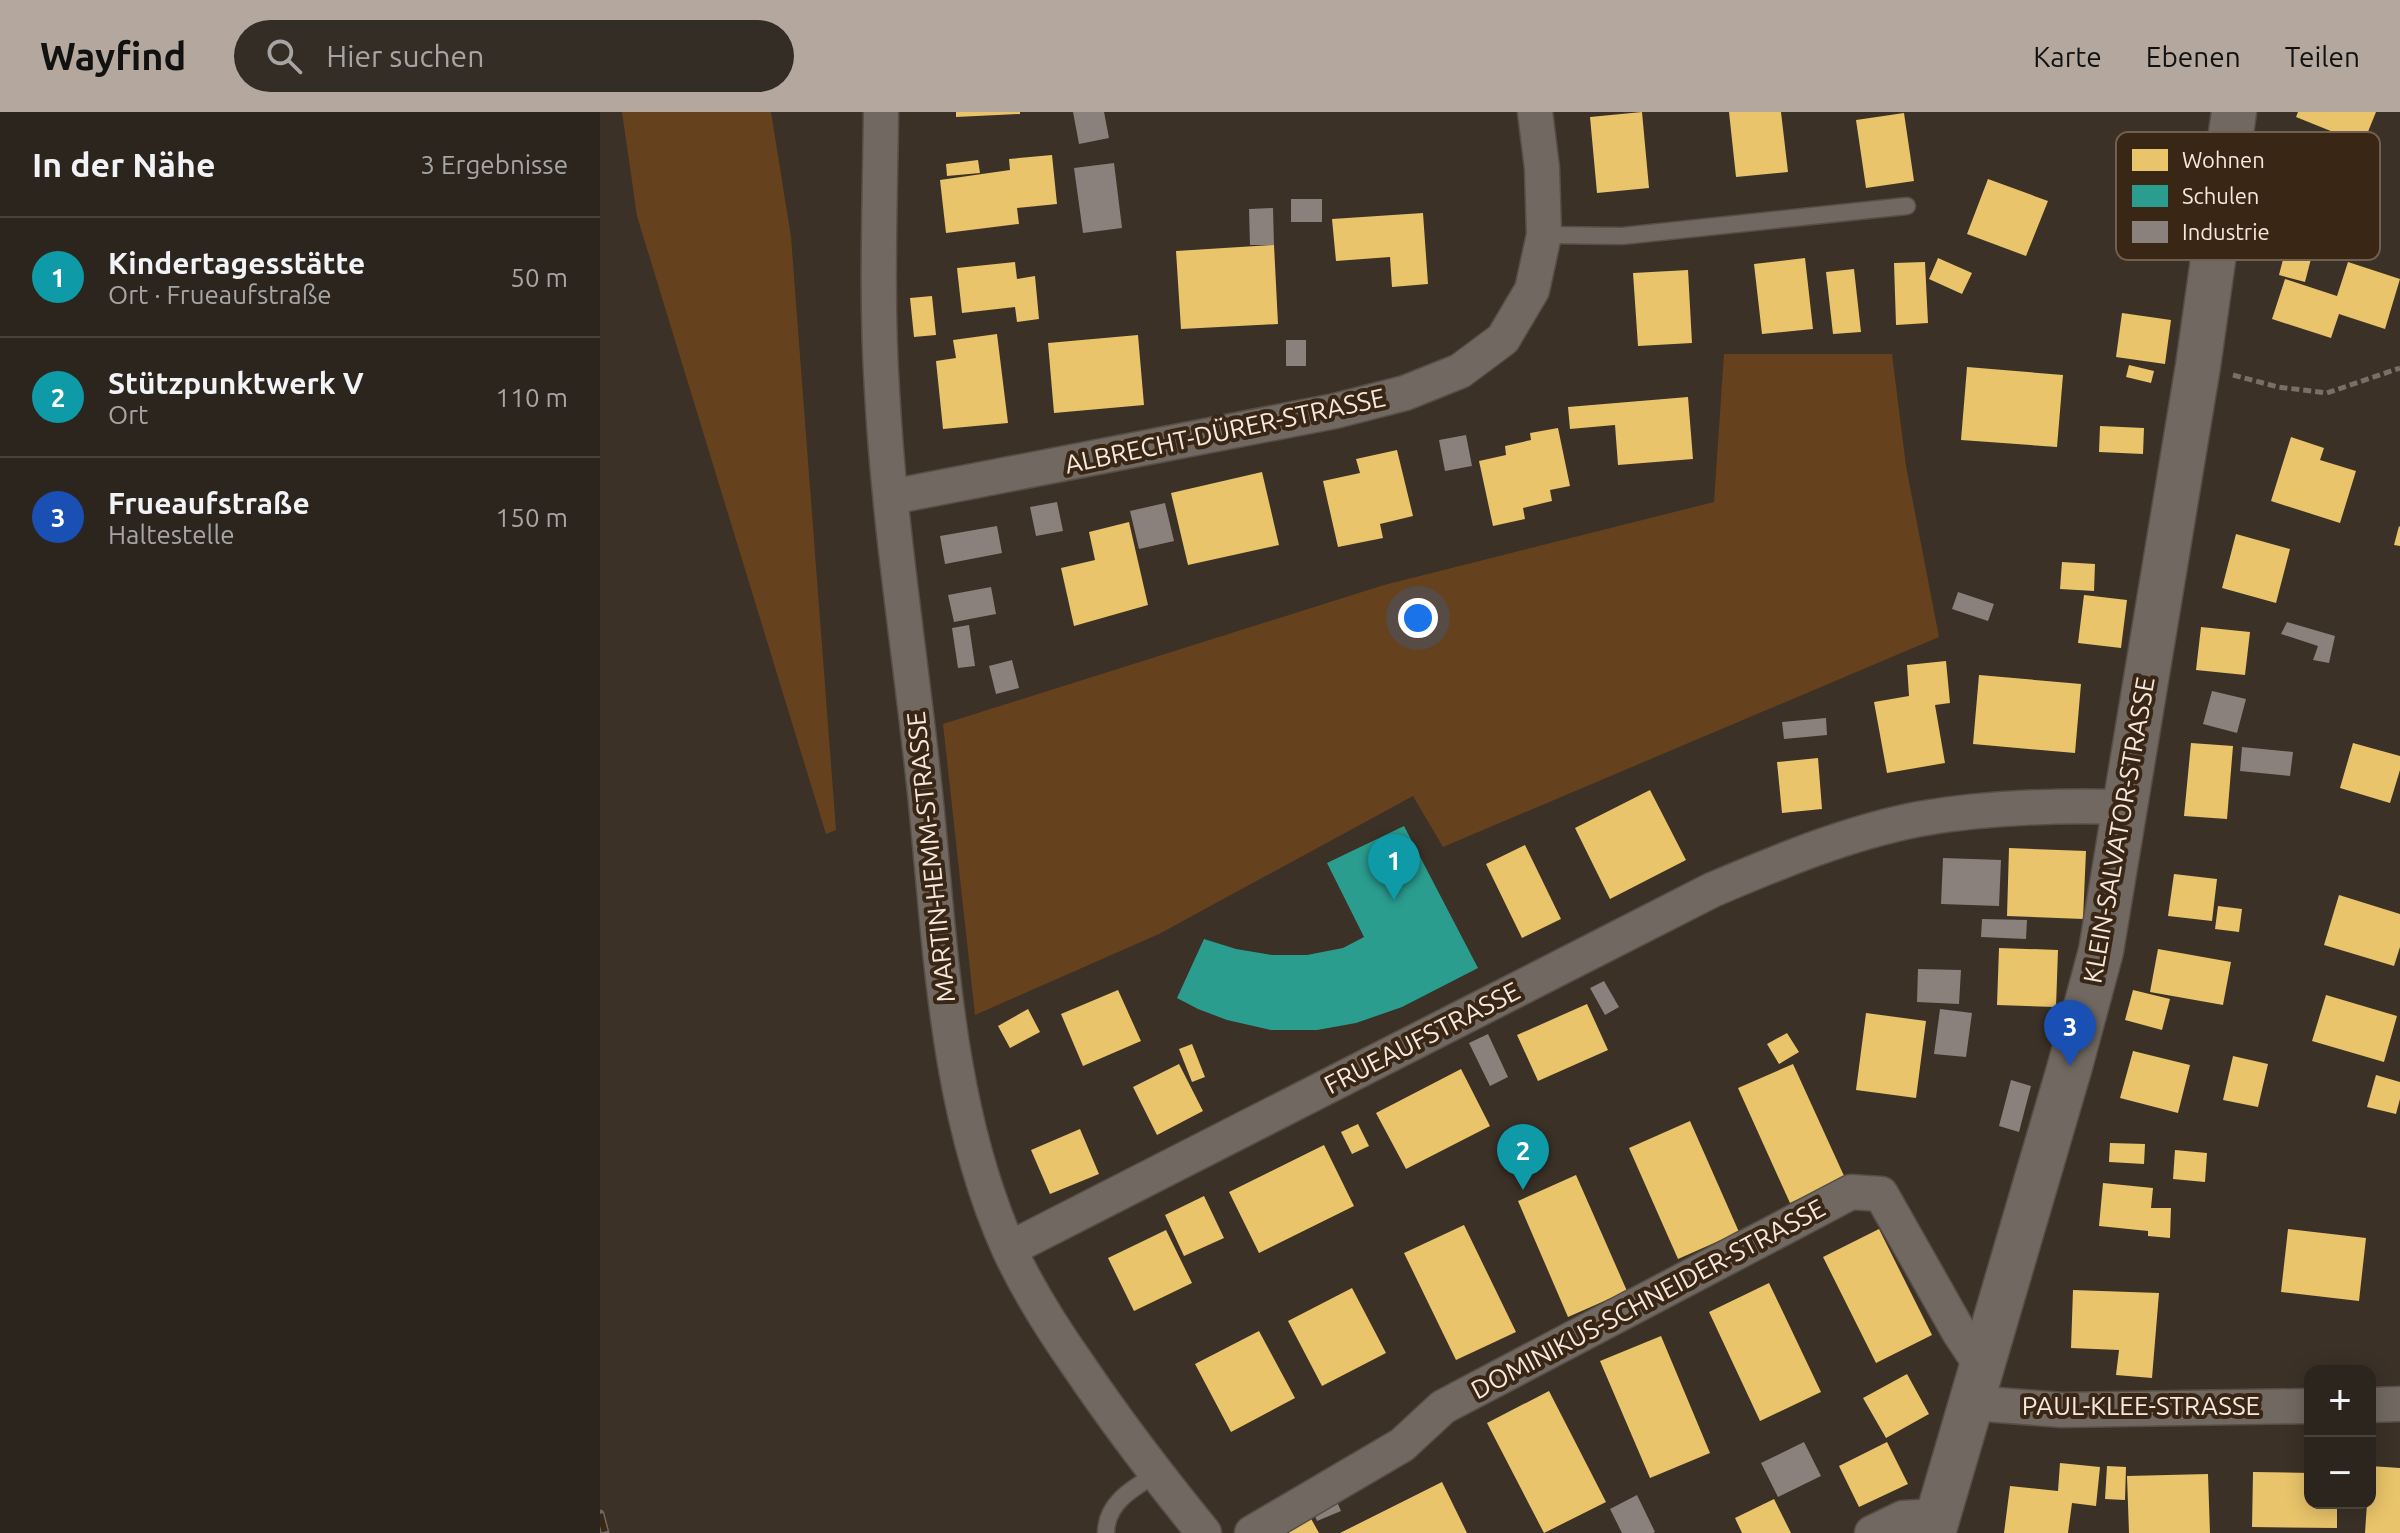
<!DOCTYPE html>
<html lang="de">
<head>
<meta charset="utf-8">
<style>
  :root { --surface:#2c251d; --page:#342d26; --text:#f1f3f6; --muted:#a6a5a4; --line:#48423b; --accent:#b4a89e }
  body { margin:0; font-family:Ubuntu,sans-serif; background:var(--page); color:var(--text) }
  .controls { position:absolute; right:24px; bottom:24px; display:grid; overflow:hidden; border-radius:16px; box-shadow:0 4px 20px #0003 }
  .controls button { width:72px; height:72px; display:grid; place-items:center; padding:0; border:0; border-bottom:2px solid var(--line); background:var(--surface); color:var(--text); font:40px sans-serif }
  .you { position:absolute; left:818px; top:506px; width:28px; height:28px; margin:-20px; border:6px solid #fff; border-radius:50%; background:#1a73e8; box-shadow:0 0 0 12px #1a73e833 }
  .badge { display:grid; place-items:center; width:52px; height:52px; border-radius:50%; background:var(--accent); color:#fff; font-size:26px; font-weight:700 }
  .pin { position:absolute; translate:-50% -66px; filter:drop-shadow(0 2px 4px #0008) }
  .pin::after { content:''; position:absolute; top:42px; width:28px; height:24px; background:inherit; clip-path:polygon(0 0,100% 0,50% 100%) }
  .list { margin:0; padding:0; list-style:none }
  h2 { display:flex; justify-content:space-between; align-items:center; height:104px; margin:0; padding:0 32px; font-size:34px }
  h2 small { font-size:26px; font-weight:400; color:var(--muted) }
  .list li { display:grid; grid-template-columns:52px 1fr auto; gap:24px; align-items:center; box-sizing:border-box; height:120px; padding:0 32px; border-top:2px solid var(--line) }
  .list b { display:block; font-size:30px; white-space:nowrap }
  .list p { margin:0; font-size:26px; white-space:nowrap; color:var(--muted) }
  .list em { font-size:26px; font-style:normal; color:var(--muted) }
  .icon { flex:none; width:44px; height:44px; fill:none; stroke:currentColor; stroke-width:2; stroke-linecap:round; stroke-linejoin:round }
  .map { position:relative; flex:none; width:1800px; height:1421px; overflow:hidden }
  header { display:flex; align-items:center; gap:48px; box-sizing:border-box; height:112px; padding:0 40px; background:var(--accent); color:#111 }
  header strong { font-size:38px }
  nav { display:flex; gap:44px; margin-inline-start:auto; font-size:28px }
  .search { width:560px; height:72px; background:var(--page); display:flex; align-items:center; gap:20px; box-sizing:border-box; padding:0 28px; border-radius:44px; color:var(--muted); font-size:30px }
  main { display:flex }
  aside { flex:1; background:var(--surface) }
  .map>svg:first-child { display:block }
</style>
</head>
<body>
<header>
<strong>Wayfind</strong>
<div class="search"><svg class="icon" aria-label="search" viewBox="0 0 24 24"><circle cx="10" cy="10" r="6"/><path d="M15 15l6 6"/></svg>Hier suchen</div>
<nav><a>Karte</a><a>Ebenen</a><a>Teilen</a></nav>
</header>
<main>
<aside>
<h2>In der Nähe<small>3 Ergebnisse</small></h2>
<ul class="list">
<li><span class="badge" style="background:#0f9aa8">1</span><div><b>Kindertagesstätte</b><p>Ort · Frueaufstraße</p></div><em>50 m</em></li>
<li><span class="badge" style="background:#0f9aa8">2</span><div><b>Stützpunktwerk V</b><p>Ort</p></div><em>110 m</em></li>
<li><span class="badge" style="background:#1a4fb4">3</span><div><b>Frueaufstraße</b><p>Haltestelle</p></div><em>150 m</em></li>
</ul>
</aside>
<div class="map">
<svg width="1800" height="1421" viewBox="0 0 1800 1421">
  <rect width="100%" height="100%" fill="#3b3127"/>
  <!-- green -->
  <path fill="#66411d" d="M22,0H171L191,125L236,718L226,722L37,104Z
    M1124,242H1292L1306,354L1339,525L843,735L813,684L559,822L375,903L343,612L784,473L1114,390Z"/>
  <!-- homes -->
  <path fill="#e9c46a" d="M356,0H420V2L356,5Z
    M1042,0L1049,76L997,81L990,5Z
    M1129,0H1181L1188,60L1136,65Z
    M1698,0H1776L1763,32L1696,5Z
    M1304,1L1314,69L1266,76L1256,8Z
    M452,43L457,92L417,96L419,112L346,121L340,68L410,58L409,47Z
    M378,48L380,61L347,64L346,52Z
    M1388,67L1448,89L1426,144L1367,122Z
    M823,101L828,172L792,175L790,145L736,149L732,107Z
    M674,133L678,212L581,217L576,139Z
    M1686,136L1712,143L1705,170L1679,163Z
    M1205,146L1213,217L1162,222L1154,152Z
    M1338,146L1372,161L1362,182L1329,167Z
    M415,150L417,167L435,164L439,207L417,210L415,195L362,201L357,156Z
    M1325,150L1328,211L1296,213L1294,151Z
    M1748,150L1800,167L1785,217L1739,202L1731,226L1672,207L1685,167L1737,184Z
    M1254,157L1261,220L1233,222L1226,160Z
    M1088,158L1092,231L1038,234L1033,161Z
    M332,184L336,223L314,225L310,186Z
    M1522,201L1571,208L1565,252L1516,245Z
    M397,222L408,311L343,317L336,249L356,246L353,228Z
    M538,223L544,293L454,301L448,231Z
    M1529,253L1554,259L1551,271L1526,265Z
    M1367,255L1463,263L1457,335L1361,328Z
    M1088,285L1093,347L1018,353L1015,313L970,317L968,295Z
    M1500,314L1544,316L1543,342L1499,340Z
    M958,316L970,374L950,378L952,389L923,396L925,407L893,414L879,349L906,343L905,334L931,328L930,321Z
    M1691,325L1724,336L1720,348L1756,359L1740,411L1671,389Z
    M797,338L813,404L780,412L783,426L738,435L723,369L760,361L756,347Z
    M662,360L679,433L588,453L571,381Z
    M529,410L548,493L474,514L461,456L495,448L489,420Z
    M1799,414L1800,415V434L1794,433Z
    M1636,422L1690,437L1676,491L1622,476Z
    M1462,450L1495,452L1494,479L1460,477Z
    M1484,483L1527,488L1521,536L1478,531Z
    M1601,515L1650,520L1645,563L1596,558Z
    M1346,549L1350,591L1335,593L1345,651L1287,661L1274,590L1309,584L1307,553Z
    M1379,563L1481,572L1475,641L1373,632Z
    M1591,631L1633,634L1627,707L1584,704Z
    M1753,631L1800,644V658L1790,691L1740,676Z
    M1218,646L1222,697L1182,701L1177,650Z
    M1050,678L1086,748L1010,787L975,716Z
    M925,733L961,807L922,826L886,752Z
    M1409,736L1486,739L1483,807L1407,804Z
    M1574,762L1617,767L1612,809L1568,804Z
    M1739,783L1800,802V835L1794,854L1724,833Z
    M1618,794L1642,797L1639,820L1615,817Z
    M1399,836L1458,838L1456,895L1397,893Z
    M1558,837L1631,850L1623,893L1550,880Z
    M518,878L541,929L483,954L461,902Z
    M1533,878L1570,887L1562,918L1525,908Z
    M1726,883L1797,904L1784,950L1712,929Z
    M987,892L1008,938L938,969L917,923Z
    M428,897L440,920L410,936L398,914Z
    M1266,901L1326,909L1316,986L1256,978Z
    M1187,921L1199,940L1179,952L1167,932Z
    M592,932L605,965L592,970L579,937Z
    M1533,939L1590,953L1578,1001L1520,986Z
    M1633,944L1668,952L1658,995L1623,988Z
    M579,952L603,999L557,1023L533,975Z
    M1193,952L1245,1066L1190,1091L1138,976Z
    M861,957L890,1014L806,1057L776,1001Z
    M1776,963L1800,970V987L1796,1002L1767,995Z
    M1090,1009L1139,1120L1078,1147L1029,1036Z
    M758,1012L769,1034L752,1042L741,1020Z
    M480,1017L499,1062L450,1082L431,1038Z
    M1510,1031L1545,1032L1544,1052L1509,1050Z
    M724,1033L754,1094L659,1141L629,1080Z
    M1575,1038L1607,1041L1605,1070L1573,1067Z
    M976,1063L1027,1179L968,1205L918,1089Z
    M1503,1071L1553,1076L1551,1096H1571L1570,1126L1548,1124V1119L1499,1114Z
    M604,1084L624,1126L584,1144L565,1103Z
    M864,1113L916,1220L856,1248L804,1141Z
    M1279,1117L1332,1223L1276,1251L1223,1145Z
    M1688,1117L1766,1126L1759,1189L1681,1180Z
    M566,1118L592,1171L534,1199L508,1146Z
    M1169,1171L1221,1280L1160,1309L1109,1200Z
    M752,1176L786,1241L722,1274L688,1209Z
    M1473,1178L1559,1181L1552,1266L1516,1263L1519,1238L1471,1236Z
    M659,1219L695,1286L631,1320L595,1252Z
    M1061,1224L1110,1341L1050,1366L1000,1249Z
    M1307,1262L1329,1302L1286,1326L1263,1286Z
    M949,1279L1006,1390L944,1421L887,1311Z
    M1287,1330L1308,1372L1259,1395L1239,1354Z
    M1460,1351L1500,1355L1496,1394L1472,1391L1468,1421H1404L1410,1374L1458,1379Z
    M1507,1354L1526,1355L1525,1388L1505,1387Z
    M1770,1354L1800,1356V1421H1765L1767,1391H1770Z
    M1653,1360L1710,1361V1391H1737V1416L1652,1415Z
    M1608,1362L1610,1421H1529L1527,1364Z
    M842,1370L867,1421H740Z
    M1174,1387L1191,1421H1142L1135,1406Z
    M709,1403L719,1421H683Z"/>
  <!-- schools -->
  <path fill="#2a9d8f" d="M804,714L878,856L802,895L756,911L717,918H671L627,908L598,897L577,886L604,827L636,837L672,843H707L743,836L764,825L727,751Z"/>
  <!-- industry -->
  <path fill="#8a817c" d="M473,0H504L509,26L479,32Z
    M514,51L522,116L483,121L474,56Z
    M691,87H722V110H691Z
    M673,96L674,133H650L649,97Z
    M686,228H706V254H686Z
    M866,323L872,354L845,359L839,328Z
    M457,390L463,419L436,424L430,395Z
    M565,391L574,429L539,437L530,399Z
    M397,414L402,441L345,452L340,424Z
    M391,475L396,502L354,510L348,483Z
    M1358,480L1394,492L1388,509L1352,497Z
    M1687,510L1735,524L1729,551L1713,548L1718,534L1681,522Z
    M369,513L375,554L358,556L352,516Z
    M412,548L419,576L396,582L389,554Z
    M1612,579L1646,587L1637,621L1603,612Z
    M1226,606L1227,623L1184,627L1182,610Z
    M1642,635L1693,640L1690,664L1640,659Z
    M1343,746L1401,748L1399,794L1341,792Z
    M1382,807L1427,808L1426,827L1381,825Z
    M1318,857L1361,858L1359,892L1317,890Z
    M1004,869L1019,895L1005,903L990,876Z
    M1340,897L1372,901L1366,945L1334,942Z
    M888,922L908,965L890,974L869,931Z
    M1411,968L1431,974L1419,1020L1399,1014Z
    M1204,1330L1221,1364L1178,1385L1161,1351Z
    M734,1383L741,1399L717,1409L711,1394Z
    M1037,1383L1055,1420L1053,1421H1022L1010,1397Z"/>
  <g fill="none" stroke-linecap="round" stroke-linejoin="round">
    <defs>
      <path id="lane" d="M944,123L1022,124L1307,94
        M506,1421C506,1391 533,1376 556,1362"/>
      <path id="street" d="M281,0C280,92 276,186 282,278C289,413 311,547 325,681C341,834 345,994 409,1137C428,1178 452,1216 478,1253C517,1311 560,1367 604,1421
        M291,385L735,299L805,281L860,259L903,227L932,178L944,123L942,56L935,0
        M409,1137L1112,778C1178,750 1247,721 1319,707C1388,695 1457,693 1526,695
        M1372,1291L1462,1298L1710,1294
        M1770,1293L1800,1292
        M652,1421L802,1333L843,1295L1251,1080L1281,1082L1359,1220L1383,1256
        M1272,1421L1303,1406L1337,1404"/>
      <path id="secondary" d="M1333,1421L1470,954L1501,839L1598,254L1634,0"/>
    </defs>
    <!-- lane casing -->
    <use href="#lane" stroke="#574e46" stroke-width="19"/>
    <!-- street casing -->
    <use href="#street" stroke="#574e46" stroke-width="37"/>
    <!-- secondary casing -->
    <use href="#secondary" stroke="#574e46" stroke-width="47"/>
    <!-- path -->
    <path stroke="#776f68" stroke-width="5" stroke-dasharray="8 4" stroke-linecap="butt" d="M1633,263L1678,275L1727,281L1800,256"/>
    <!-- lane -->
    <use href="#lane" stroke="#716861" stroke-width="16"/>
    <!-- street -->
    <use href="#street" stroke="#716861" stroke-width="34"/>
    <!-- secondary -->
    <use href="#secondary" stroke="#716861" stroke-width="44"/>
    <defs>
      <path id="rail" d="M0,1402L5,1421"/>
    </defs>
    <!-- rail casing -->
    <use href="#rail" stroke="#706760" stroke-width="9"/>
    <!-- rail -->
    <use href="#rail" stroke="#392615" stroke-width="6" stroke-dasharray="18" stroke-linecap="butt"/>
  </g>
  <g text-anchor="middle" stroke-width="8" stroke-linejoin="round" paint-order="stroke">
    <!-- street labels -->
    <g font-size="26" fill="#f5e8de" stroke="#392615">
      <text transform="translate(625 319) rotate(-12)" y="9">ALBRECHT-DÜRER-STRASSE</text>
      <text transform="translate(1519 718) rotate(-80)" y="9">KLEIN-SALVATOR-STRASSE</text>
      <text transform="translate(331 745) rotate(-96)" y="9">MARTIN-HEMM-STRASSE</text>
      <text transform="translate(822 926) rotate(-27)" y="9">FRUEAUFSTRASSE</text>
      <text transform="translate(1048 1187) rotate(-28)" y="9">DOMINIKUS-SCHNEIDER-STRASSE</text>
      <text x="1541" y="1303">PAUL-KLEE-STRASSE</text>
    </g>
  </g>
  <!-- legend -->
  <rect x="1516" y="20" width="264" height="128" rx="12" fill="#392615" stroke="#716051" stroke-width="2"/>
  <rect x="1532" y="37" width="36" height="22" fill="#e9c46a"/>
  <rect x="1532" y="73" width="36" height="22" fill="#2a9d8f"/>
  <rect x="1532" y="109" width="36" height="22" fill="#8a817c"/>
  <g font-size="22" fill="#f5e8de">
    <text x="1582" y="56">Wohnen</text>
    <text x="1582" y="92">Schulen</text>
    <text x="1582" y="128">Industrie</text>
  </g>
</svg>
<div class="controls">
<button>+</button>
<button>−</button>
</div>
<div class="you"></div>
<div class="pin badge" style="left:794px;top:788px;background:#0f9aa8">1</div>
<div class="pin badge" style="left:923px;top:1078px;background:#0f9aa8">2</div>
<div class="pin badge" style="left:1470px;top:954px;background:#1a4fb4">3</div>
</div>
</main>
</body>
</html>
